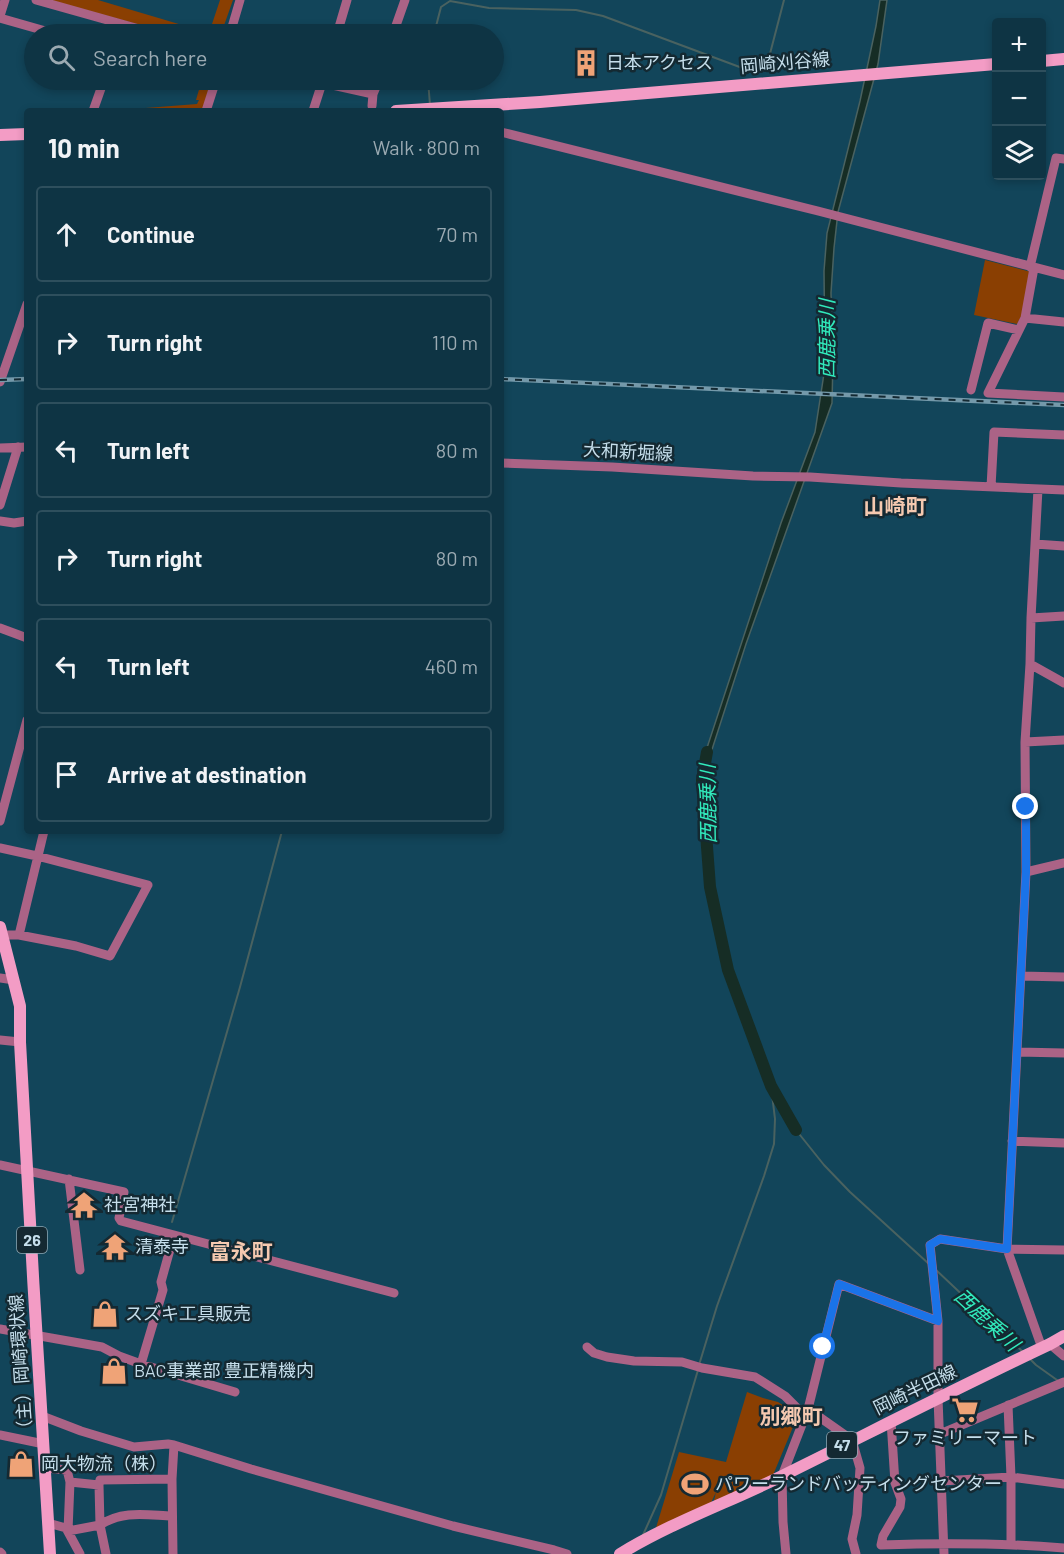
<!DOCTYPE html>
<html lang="en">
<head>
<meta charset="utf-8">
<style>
  :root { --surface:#0e3444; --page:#1c3f4f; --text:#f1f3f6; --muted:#9baab2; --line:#2e4f5d }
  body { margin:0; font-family:Barlow,"Noto Sans JP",sans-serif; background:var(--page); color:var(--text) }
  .controls { position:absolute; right:18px; top:18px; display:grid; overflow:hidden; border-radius:6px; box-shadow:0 3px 9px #0003 }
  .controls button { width:54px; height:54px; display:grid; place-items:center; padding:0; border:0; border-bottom:2px solid var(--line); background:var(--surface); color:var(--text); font:30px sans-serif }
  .stop { position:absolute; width:18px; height:18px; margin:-14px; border:4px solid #1a73e8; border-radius:50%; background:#fff }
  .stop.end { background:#1a73e8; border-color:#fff; box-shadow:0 2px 6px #0008 }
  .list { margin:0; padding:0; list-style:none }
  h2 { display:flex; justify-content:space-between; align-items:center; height:78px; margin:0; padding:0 24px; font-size:26px }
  h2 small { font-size:20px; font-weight:400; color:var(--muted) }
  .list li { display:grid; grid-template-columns:39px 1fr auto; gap:18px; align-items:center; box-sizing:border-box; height:96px; margin:0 12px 12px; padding:0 12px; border:2px solid var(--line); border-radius:6px }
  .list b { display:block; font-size:22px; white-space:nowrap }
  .list em { font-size:20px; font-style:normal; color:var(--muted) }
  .icon { flex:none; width:33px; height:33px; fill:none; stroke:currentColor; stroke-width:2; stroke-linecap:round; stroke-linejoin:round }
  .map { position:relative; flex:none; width:1064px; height:1554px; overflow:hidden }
  .search { position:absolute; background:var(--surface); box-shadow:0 3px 9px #0003; left:24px; top:24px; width:480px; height:66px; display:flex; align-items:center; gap:15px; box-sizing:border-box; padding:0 21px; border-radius:33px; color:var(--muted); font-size:22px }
  .panel { position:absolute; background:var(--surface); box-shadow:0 3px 9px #0003; left:24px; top:108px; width:480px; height:726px; border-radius:6px }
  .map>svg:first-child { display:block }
</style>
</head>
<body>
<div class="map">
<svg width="1064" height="1554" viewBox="0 0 1064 1554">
  <rect width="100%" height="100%" fill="#12455a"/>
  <!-- green -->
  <path fill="#8a3f02" d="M48,0H98L209,33L220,0H233L221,34H174Z
    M204,80H211L203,111H107L197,104L199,100H196L200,86H202Z
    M985,260L1031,272L1022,315L1017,324L974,315Z
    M747,1392L763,1398L778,1402L798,1415L771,1480L713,1505L716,1492L710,1505L655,1531L679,1452L726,1462Z"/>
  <!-- water -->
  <path fill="#162d25" stroke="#4a6260" stroke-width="1.5" d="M880,0H887L878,64L838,212L834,248L831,293L833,359L832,403L746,644L707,765L701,766L781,523L815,432L825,367L824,271L827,233L860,101L876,26Z"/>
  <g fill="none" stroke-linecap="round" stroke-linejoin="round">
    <!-- stream -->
    <path stroke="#4a6260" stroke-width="2" d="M434,34L441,7L450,1L489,8L576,10L603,16L753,72H760L766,69L784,0
      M428,80L430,105
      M796,1130L824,1165L850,1192L929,1264
      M172,1222L240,987L282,831
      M935,1269L1023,1352
      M1029,1358L1036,1365L1057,1380
      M699,1365L717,1306L764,1176L774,1144L775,1119L771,1086
      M643,1535L661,1495L698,1370"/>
    <!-- river -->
    <path stroke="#162d25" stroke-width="12" d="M707,752L702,780L710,887L728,970L771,1086L796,1130"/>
    <!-- minor -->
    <path stroke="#ab6386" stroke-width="9" d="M36,0L157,34
      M0,16L5,0
      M0,18L56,34
      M230,34L240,0
      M337,34L347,0
      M393,34L405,0
      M203,80L215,83
      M310,80L373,94
      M372,106L373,94L379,80
      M93,111L104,80
      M206,111L216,80
      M313,111L323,80
      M501,132L818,211L1064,275
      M1030,267L1056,158L1064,159
      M1034,268L1025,318L988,393L1064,397
      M1025,318L1064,322
      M0,382L27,304
      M971,390L988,323L1019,330
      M0,448L27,447
      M501,463L612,467L753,476L810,477L901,483L1064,490
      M991,487L994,432L1064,435
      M1038,489L1031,618L1030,664L1025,742L1026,872L1007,1249L1042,1348
      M0,505L18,447
      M0,521L14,523L27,521
      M1035,544L1064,546
      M1031,618L1064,616
      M0,628L27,638
      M1030,664L1064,683
      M1025,742L1064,740
      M0,821L27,720
      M0,848L37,856L148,885L110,956L76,946L19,935H2
      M1026,872L1064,863
      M19,935L44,831
      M1021,976L1064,977
      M0,978L14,980
      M0,1040L20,1042
      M1018,1052L1064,1053
      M1012,1141L1064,1143
      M0,1165L124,1192L119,1218L121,1221L394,1293
      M69,1179L80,1270
      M0,1329L102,1347L119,1356L141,1364L235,1392
      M1050,1344L1064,1356
      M587,1347L594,1353L607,1357L634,1361L682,1362L702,1368L755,1377L785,1396L803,1414L808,1409
      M141,1364L163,1290L161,1282L174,1235
      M1008,1405L1011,1477V1544
      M808,1409L852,1440L860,1468L857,1515L852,1539L856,1554
      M42,1416L81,1431L134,1447L168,1444L174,1445L251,1469L453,1526L554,1550L567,1554
      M891,1421L895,1483L901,1499L900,1507L883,1536L881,1545C942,1543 1003,1543 1064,1548
      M940,1434L1064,1382
      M0,1435L44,1444
      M45,1468L67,1470L70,1482L68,1531L100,1525L106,1554
      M941,1481L1011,1477L1064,1484
      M70,1482L99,1485L100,1480L172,1479
      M99,1485L100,1525C123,1510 146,1515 172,1516
      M48,1523L66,1528L80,1554
      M0,1552L2,1554
      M173,1554L172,1479L174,1445
      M786,1554L783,1522L782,1476L808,1409L839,1284L938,1321
      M944,1554L938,1398V1321L930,1245L940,1239L1007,1249L1064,1250"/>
    <!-- major -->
    <path stroke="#f39cc5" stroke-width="12" d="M1042,61L1064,59
      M396,111L540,102L996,64
      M0,135L27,134
      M0,927L20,1006V1042C29,1213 39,1383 50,1554
      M620,1554C672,1522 730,1502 784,1475C873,1431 961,1386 1050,1344L1064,1336"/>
    <defs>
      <path id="rail" d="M501,379L1064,405
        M0,380L27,379"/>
    </defs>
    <!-- rail casing -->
    <use href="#rail" stroke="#7499aa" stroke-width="4.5"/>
    <!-- rail -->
    <use href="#rail" stroke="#142932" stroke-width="2" stroke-dasharray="7" stroke-linecap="butt"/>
  </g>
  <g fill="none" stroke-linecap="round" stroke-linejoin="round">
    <!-- route -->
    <path stroke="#1a73e8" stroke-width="8" d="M823,1347L839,1284L938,1321L930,1245L940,1239L1007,1249L1026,872V807"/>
  </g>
  <!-- icons -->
  <defs>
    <symbol id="building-bare" viewBox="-9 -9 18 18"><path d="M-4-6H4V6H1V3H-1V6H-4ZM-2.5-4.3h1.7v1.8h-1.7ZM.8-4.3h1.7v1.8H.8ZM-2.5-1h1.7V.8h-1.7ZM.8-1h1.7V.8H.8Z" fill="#efa377" stroke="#142932" stroke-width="2.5" paint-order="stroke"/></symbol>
    <symbol id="temple-bare" viewBox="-9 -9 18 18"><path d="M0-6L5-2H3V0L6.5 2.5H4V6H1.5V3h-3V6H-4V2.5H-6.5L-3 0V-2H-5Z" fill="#efa377" stroke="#142932" stroke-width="2.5" paint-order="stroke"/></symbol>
    <symbol id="shop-bare" viewBox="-9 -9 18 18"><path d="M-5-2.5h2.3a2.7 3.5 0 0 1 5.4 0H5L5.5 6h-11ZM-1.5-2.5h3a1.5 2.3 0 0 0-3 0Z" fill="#efa377" stroke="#142932" stroke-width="2.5" paint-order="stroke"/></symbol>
    <symbol id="supermarket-bare" viewBox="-9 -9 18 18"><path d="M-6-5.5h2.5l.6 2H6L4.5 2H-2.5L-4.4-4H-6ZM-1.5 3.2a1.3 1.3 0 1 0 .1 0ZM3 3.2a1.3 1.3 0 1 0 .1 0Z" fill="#efa377" stroke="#142932" stroke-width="2.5" paint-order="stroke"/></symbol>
    <symbol id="stadium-bare" viewBox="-9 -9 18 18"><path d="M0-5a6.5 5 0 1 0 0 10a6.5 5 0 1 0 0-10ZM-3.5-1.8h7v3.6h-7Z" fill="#efa377" stroke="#142932" stroke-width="2.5" paint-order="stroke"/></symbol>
  </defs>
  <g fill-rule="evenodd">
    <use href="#building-bare" x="567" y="44" width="38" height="38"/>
    <use href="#temple-bare" x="65" y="1186" width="38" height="38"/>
    <use href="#temple-bare" x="96" y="1228" width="38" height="38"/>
    <use href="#shop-bare" x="86" y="1295" width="38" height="38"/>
    <use href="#shop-bare" x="95" y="1352" width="38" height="38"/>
    <use href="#supermarket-bare" x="946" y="1391" width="38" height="38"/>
    <use href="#shop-bare" x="2" y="1445" width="38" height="38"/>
    <use href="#stadium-bare" x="676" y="1465" width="38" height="38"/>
  </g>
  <g text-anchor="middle" stroke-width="5" stroke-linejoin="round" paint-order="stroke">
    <!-- shield labels -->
    <g fill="#142932" stroke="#90a8b4" stroke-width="1.5">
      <rect x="17" y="1227" width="30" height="26" rx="4.5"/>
      <rect x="827" y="1432" width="30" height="26" rx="4.5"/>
    </g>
    <g font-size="16" font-weight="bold" fill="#c5deeb">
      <text x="32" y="1246">26</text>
      <text x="842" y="1451">47</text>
    </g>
    <!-- poi labels -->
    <g font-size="18" fill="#c5deeb" stroke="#142932" text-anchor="start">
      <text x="606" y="69">日本アクセス</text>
      <text x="104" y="1211">社宮神社</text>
      <text x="135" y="1253">清泰寺</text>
      <text x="125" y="1320">スズキ工具販売</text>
      <text x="134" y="1377">BAC事業部 豊正精機内</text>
      <text x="965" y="1444" text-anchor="middle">ファミリーマート</text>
      <text x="41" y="1470">岡大物流（株）</text>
      <text x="715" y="1490">パワーランドバッティングセンター</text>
    </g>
    <!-- street labels -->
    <g font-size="18" fill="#c5deeb" stroke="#142932">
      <text transform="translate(785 63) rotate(-5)" y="6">岡崎刈谷線</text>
      <text transform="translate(628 452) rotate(3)" y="6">大和新堀線</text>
      <text transform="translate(21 1366) rotate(-94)" y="6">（主）岡崎環状線</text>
      <text transform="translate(915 1390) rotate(-26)" y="6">岡崎半田線</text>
    </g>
    <!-- water labels -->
    <g font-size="20" font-style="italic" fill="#31eabc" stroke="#142932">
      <text transform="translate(827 339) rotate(-90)" y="7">西鹿乗川</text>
      <text transform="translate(708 804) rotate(-91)" y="7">西鹿乗川</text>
      <text transform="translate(987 1320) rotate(43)" y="7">西鹿乗川</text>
    </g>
    <!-- quarter labels -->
    <g font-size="21" font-weight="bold" fill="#f5c9b0" stroke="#142932">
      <text x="895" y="514">山崎町</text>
      <text x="241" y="1259">富永町</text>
      <text x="791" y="1424">別郷町</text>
    </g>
  </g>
</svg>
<div class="controls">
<button>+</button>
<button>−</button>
<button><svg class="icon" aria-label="layers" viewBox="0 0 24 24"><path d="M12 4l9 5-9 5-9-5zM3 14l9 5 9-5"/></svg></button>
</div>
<div class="stop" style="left:823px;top:1347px"></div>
<div class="stop end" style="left:1026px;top:807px"></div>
<div class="search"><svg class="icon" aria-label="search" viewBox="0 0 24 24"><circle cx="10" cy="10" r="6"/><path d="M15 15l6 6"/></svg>Search here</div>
<section class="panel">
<h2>10 min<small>Walk · 800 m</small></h2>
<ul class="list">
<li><svg class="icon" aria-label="ahead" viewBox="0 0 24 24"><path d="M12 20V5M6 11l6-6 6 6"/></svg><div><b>Continue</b></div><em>70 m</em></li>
<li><svg class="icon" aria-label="right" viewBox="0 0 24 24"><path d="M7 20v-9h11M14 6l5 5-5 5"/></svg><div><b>Turn right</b></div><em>110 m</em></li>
<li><svg class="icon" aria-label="left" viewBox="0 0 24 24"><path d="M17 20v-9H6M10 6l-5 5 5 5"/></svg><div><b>Turn left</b></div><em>80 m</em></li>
<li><svg class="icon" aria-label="right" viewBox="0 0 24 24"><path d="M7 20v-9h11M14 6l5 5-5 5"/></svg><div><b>Turn right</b></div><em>80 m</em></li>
<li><svg class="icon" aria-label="left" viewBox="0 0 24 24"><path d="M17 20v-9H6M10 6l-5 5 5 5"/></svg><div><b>Turn left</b></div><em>460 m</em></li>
<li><svg class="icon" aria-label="arrive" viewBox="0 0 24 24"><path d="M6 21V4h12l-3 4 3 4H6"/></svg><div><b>Arrive at destination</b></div></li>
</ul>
</section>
</div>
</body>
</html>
